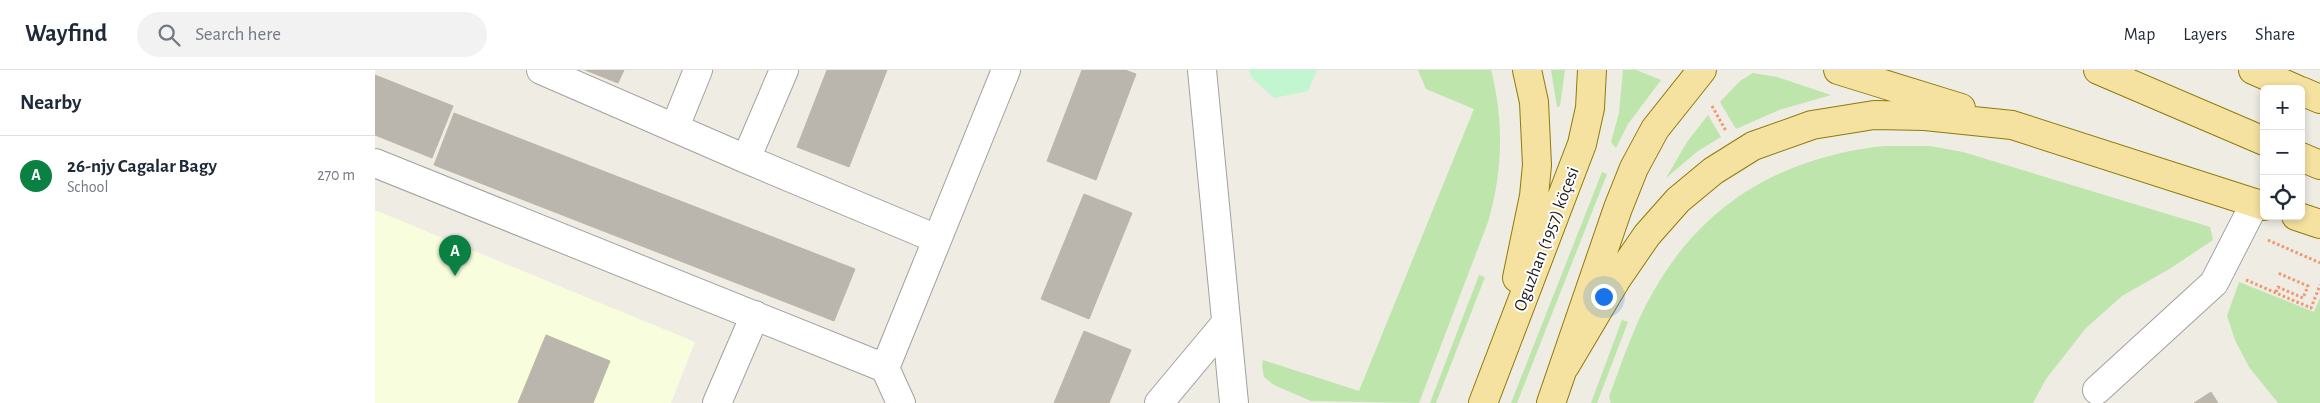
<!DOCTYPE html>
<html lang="en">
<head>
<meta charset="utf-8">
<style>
  :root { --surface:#fff; --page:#f2f2f3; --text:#1f2937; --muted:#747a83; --line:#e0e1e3; --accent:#0b8043 }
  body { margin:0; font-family:"Alegreya Sans",sans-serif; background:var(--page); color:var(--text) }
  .controls { position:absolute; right:15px; top:15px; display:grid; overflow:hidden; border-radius:8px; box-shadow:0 2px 8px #0003 }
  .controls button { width:45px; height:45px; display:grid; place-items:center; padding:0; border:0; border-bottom:1px solid var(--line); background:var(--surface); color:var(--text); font:25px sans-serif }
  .you { position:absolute; left:1228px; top:226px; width:18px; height:18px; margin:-12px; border:4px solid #fff; border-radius:50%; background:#1a73e8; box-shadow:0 0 0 8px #1a73e833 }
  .badge { display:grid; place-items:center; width:32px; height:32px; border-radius:50%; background:var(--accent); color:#fff; font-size:16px; font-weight:700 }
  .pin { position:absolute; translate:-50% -41px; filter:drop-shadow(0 1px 2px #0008) }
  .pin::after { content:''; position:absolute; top:26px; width:18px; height:15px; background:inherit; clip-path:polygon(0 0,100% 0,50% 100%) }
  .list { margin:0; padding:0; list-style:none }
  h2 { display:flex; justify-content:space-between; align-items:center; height:65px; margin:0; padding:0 20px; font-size:21px }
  h2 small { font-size:16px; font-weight:400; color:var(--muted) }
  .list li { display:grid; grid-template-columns:32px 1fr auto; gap:15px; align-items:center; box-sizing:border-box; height:80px; padding:0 20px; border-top:1px solid var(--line) }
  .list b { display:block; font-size:19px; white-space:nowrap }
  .list p { margin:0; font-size:16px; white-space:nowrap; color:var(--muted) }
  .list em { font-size:16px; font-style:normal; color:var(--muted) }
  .icon { flex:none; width:28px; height:28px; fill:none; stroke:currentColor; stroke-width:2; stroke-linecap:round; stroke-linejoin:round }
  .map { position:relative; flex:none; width:1945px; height:333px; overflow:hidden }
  header { display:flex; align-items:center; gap:30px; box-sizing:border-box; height:70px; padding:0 25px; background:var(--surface); border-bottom:1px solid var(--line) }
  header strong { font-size:24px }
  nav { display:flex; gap:28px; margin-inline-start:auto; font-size:18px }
  .search { width:350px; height:45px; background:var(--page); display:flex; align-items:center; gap:12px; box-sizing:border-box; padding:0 18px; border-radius:28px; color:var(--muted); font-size:19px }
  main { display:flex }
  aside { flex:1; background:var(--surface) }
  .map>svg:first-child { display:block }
</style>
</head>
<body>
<header>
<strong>Wayfind</strong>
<div class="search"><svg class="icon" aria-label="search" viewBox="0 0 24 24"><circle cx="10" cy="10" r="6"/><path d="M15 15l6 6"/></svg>Search here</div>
<nav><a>Map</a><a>Layers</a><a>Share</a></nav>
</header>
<main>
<aside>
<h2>Nearby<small></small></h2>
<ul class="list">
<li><span class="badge">A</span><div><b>26-njy Cagalar Bagy</b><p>School</p></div><em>270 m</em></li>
</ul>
</aside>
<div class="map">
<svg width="1945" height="333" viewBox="0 0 1945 333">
  <rect width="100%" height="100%" fill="#eeece3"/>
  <!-- education -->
  <path fill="#f7fddd" d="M0,140L320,272L296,333H0Z"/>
  <!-- grass -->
  <path fill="#bde5ac" d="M1043,0H1116C1129,50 1128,102 1113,152L1044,333L936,331L899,315L889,307L887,296L888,290L984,321L1099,39L1051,19Z
    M1176,0H1190L1185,36L1182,37Z
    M1248,0H1261L1286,10L1253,54L1241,78L1236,72L1244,43Z
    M1378,3L1402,7L1456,25L1404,40L1361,59L1345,32L1365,11Z
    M1333,45L1346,67L1323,81L1291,108L1312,72Z
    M1509,76H1555L1588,82L1835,157L1838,170L1796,198L1747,226L1711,258L1671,309L1658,333H1236L1234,327C1247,292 1259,255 1278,222C1329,132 1408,87 1509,76Z
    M1227,102L1232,104L1142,333H1136Z
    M1104,205L1110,207L1061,333H1055Z
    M1864,212L1939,242L1945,228V333H1903L1874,297L1860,270L1852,246Z
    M1247,250L1253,252L1222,333H1216Z"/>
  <!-- park -->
  <path fill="#c2f6d0" d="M874,0H942L933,21L899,28L877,8Z"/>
  <!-- building -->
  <path fill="#bab5ad" stroke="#beb6a7" d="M210,0H249L243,13Z
    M452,0H512L474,97L422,77Z
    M707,0H750L761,4L721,110L672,91Z
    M0,5L78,36L57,88L0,65Z
    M79,43L480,199L459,251L59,95Z
    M709,124L757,143L714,249L666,229Z
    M709,261L756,280L734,333H679Z
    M171,265L235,291L218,333H143Z
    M1836,322L1843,333H1819Z"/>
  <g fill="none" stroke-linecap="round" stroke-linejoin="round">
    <defs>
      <path id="minor" d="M166,0L371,89L562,169
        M827,0L859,333
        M300,57L323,0
        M371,89L409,0
        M0,93L510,298L631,0
        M510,298L526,333
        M1722,320L1839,213L1880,133
        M342,333L380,245
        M784,333L850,254"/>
      <path id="major" d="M1463,0L1586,38
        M1723,0L1889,71
        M1878,0L1921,19
        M1926,21L1945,29
        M1926,87L1945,95
        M1921,146L1945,154
        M1142,208L1159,126L1162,95L1159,32L1152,0
        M1190,296L1241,210L1272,165L1303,130L1338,101L1378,76L1437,55L1499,45L1550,46L1637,55L1889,136
        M1108,333L1207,74L1215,38L1217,0
        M1176,333L1243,138L1259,98L1280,59L1327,0"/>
    </defs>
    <!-- minor casing -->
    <use href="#minor" stroke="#a1a1a1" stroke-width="30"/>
    <!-- major casing -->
    <use href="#major" stroke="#8d7b09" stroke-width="30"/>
    <!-- path -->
    <path stroke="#f19771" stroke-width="3" stroke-dasharray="2.5 2.5" stroke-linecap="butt" d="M1337,36L1351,61
      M1893,170L1945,193
      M1871,210L1936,238L1945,215
      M1901,222L1903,217L1928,228L1933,216L1903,203"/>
    <!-- minor -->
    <use href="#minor" stroke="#fff" stroke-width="28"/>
    <!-- major -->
    <use href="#major" stroke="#f6e2a0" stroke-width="28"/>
  </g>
  <g text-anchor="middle" stroke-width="4" stroke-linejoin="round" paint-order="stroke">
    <!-- street labels -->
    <g font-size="18" fill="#1d1d1d" stroke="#fff">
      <text transform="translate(1171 169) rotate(-69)" y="6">Oguzhan (1957) köçesi</text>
    </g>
  </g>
</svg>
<div class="controls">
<button>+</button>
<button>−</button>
<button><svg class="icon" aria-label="locate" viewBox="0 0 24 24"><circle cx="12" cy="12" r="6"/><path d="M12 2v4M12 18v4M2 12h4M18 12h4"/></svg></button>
</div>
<div class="you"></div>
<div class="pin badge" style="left:80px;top:206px">A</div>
</div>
</main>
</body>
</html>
